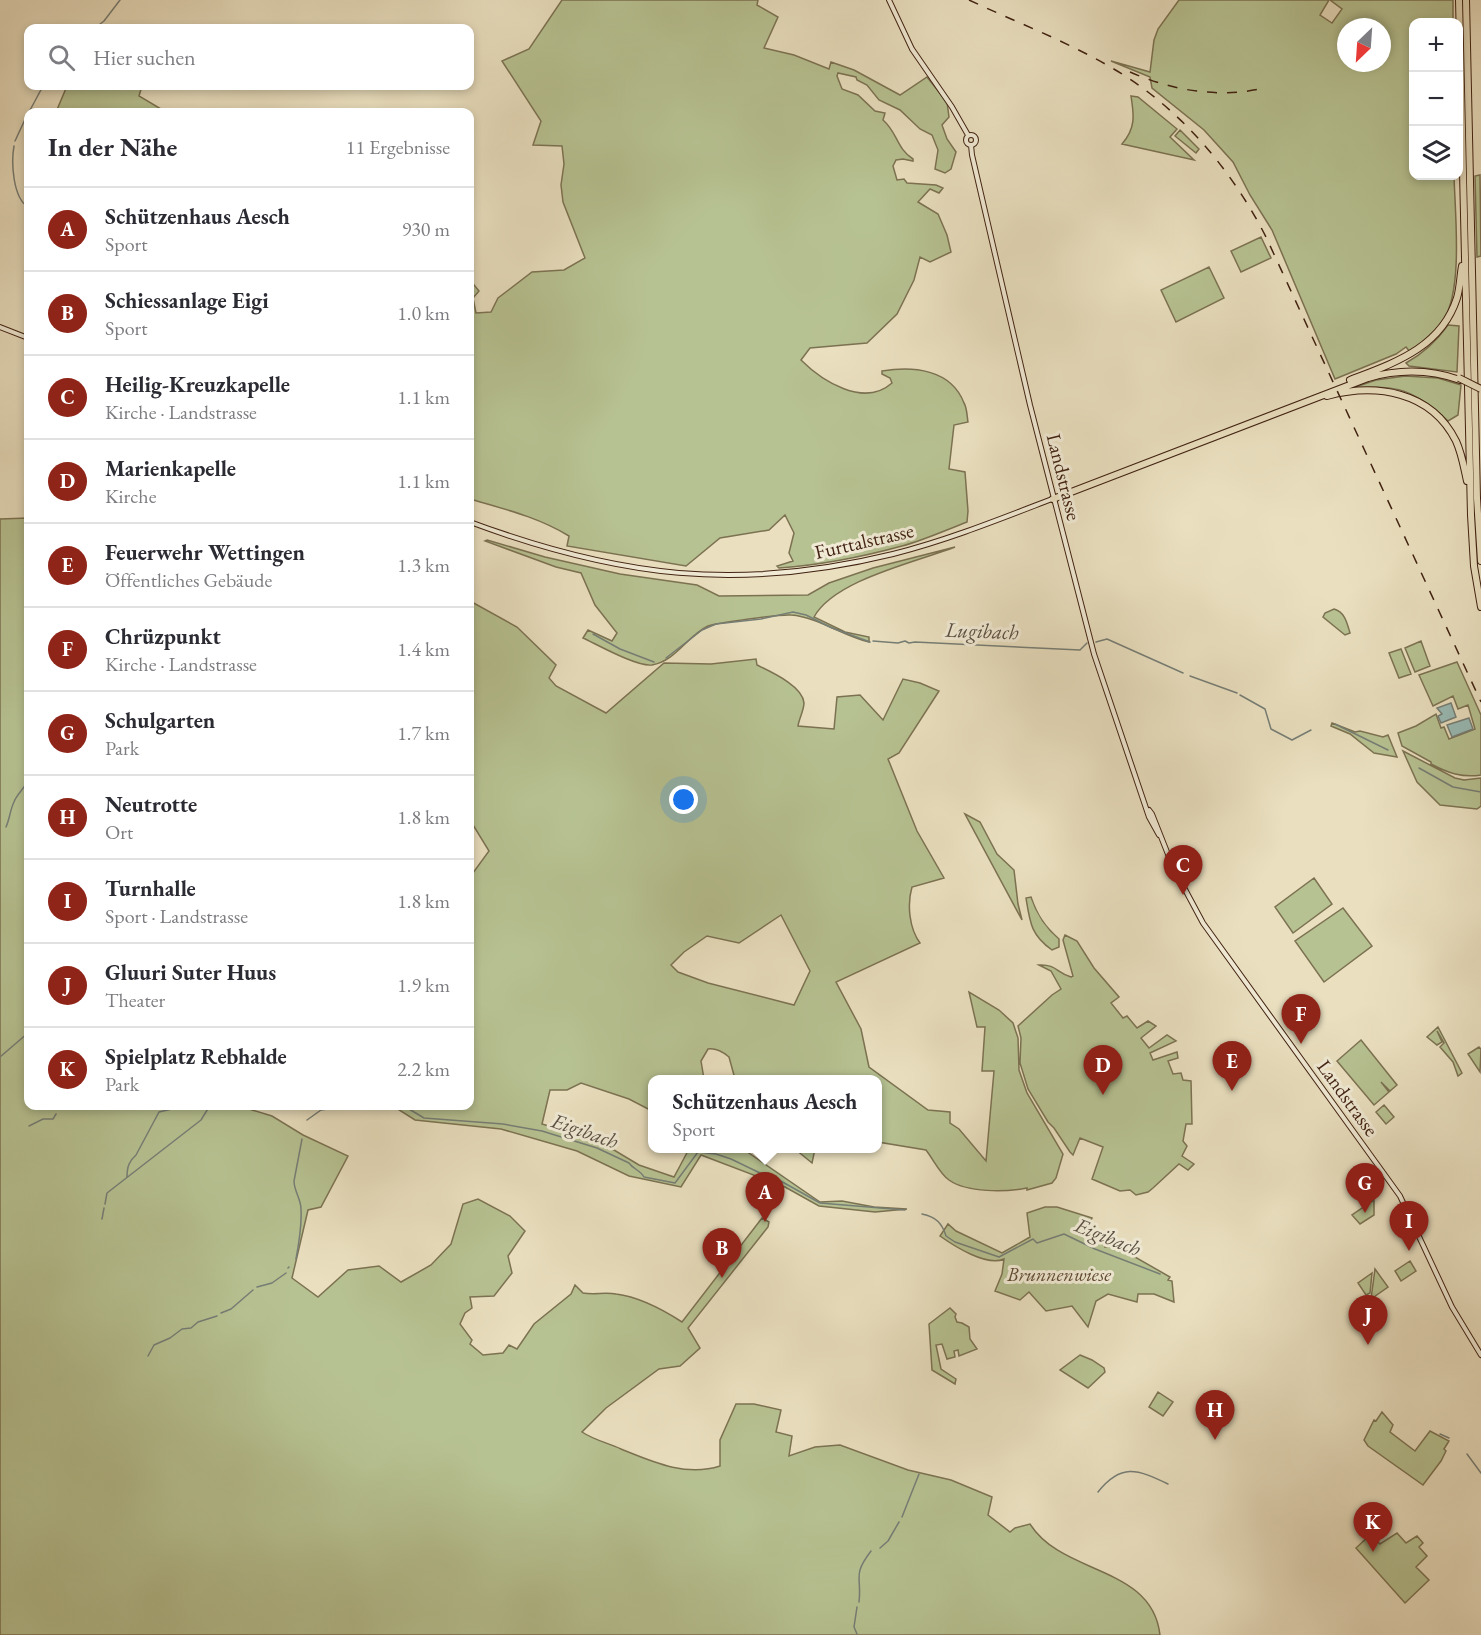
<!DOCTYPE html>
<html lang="de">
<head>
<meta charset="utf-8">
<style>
  :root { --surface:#fff; --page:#f2f2f3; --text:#2b2b33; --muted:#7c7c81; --line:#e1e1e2; --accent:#8f2418 }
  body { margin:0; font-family:"EB Garamond",serif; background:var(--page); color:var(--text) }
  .controls { position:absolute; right:18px; top:18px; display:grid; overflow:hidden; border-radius:12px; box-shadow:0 3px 9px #0003 }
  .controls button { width:54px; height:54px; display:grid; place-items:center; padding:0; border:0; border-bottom:2px solid var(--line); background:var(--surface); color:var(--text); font:30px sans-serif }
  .compass { position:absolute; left:1337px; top:18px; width:54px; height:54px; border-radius:50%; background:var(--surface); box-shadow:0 3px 9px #0003; rotate:205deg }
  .you { position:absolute; left:684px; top:800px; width:21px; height:21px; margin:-15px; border:4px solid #fff; border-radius:50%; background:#1a73e8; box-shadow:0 0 0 9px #1a73e833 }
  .badge { display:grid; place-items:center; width:39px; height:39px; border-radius:50%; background:var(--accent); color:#fff; font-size:20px; font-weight:700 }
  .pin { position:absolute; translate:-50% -50px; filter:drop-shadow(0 2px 3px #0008) }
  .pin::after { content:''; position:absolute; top:32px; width:21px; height:18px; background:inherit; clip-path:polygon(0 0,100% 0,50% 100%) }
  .popup { position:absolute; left:648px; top:1075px; width:234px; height:78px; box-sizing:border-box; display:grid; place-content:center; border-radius:12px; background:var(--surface); filter:drop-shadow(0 2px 4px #0005); font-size:20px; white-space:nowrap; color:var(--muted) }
  .popup b { font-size:22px; color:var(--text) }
  .popup::after { content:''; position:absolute; left:50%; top:100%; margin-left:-12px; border:12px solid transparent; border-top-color:var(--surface) }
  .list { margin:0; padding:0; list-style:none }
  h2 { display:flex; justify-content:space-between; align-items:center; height:78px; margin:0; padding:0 24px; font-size:26px }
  h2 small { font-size:20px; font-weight:400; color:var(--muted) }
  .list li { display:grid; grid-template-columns:39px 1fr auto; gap:18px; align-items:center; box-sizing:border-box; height:84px; padding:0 24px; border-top:2px solid var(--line) }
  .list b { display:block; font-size:22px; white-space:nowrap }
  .list p { margin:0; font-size:20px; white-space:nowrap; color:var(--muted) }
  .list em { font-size:20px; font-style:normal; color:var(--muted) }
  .icon { flex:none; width:33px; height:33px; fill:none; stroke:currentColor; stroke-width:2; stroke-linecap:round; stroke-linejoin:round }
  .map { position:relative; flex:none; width:1481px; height:1635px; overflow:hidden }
  .search { position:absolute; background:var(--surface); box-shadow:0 3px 9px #0003; left:24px; top:24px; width:450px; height:66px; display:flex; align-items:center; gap:15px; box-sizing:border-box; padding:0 21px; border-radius:12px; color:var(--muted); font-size:22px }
  .panel { position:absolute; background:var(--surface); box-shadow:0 3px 9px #0003; left:24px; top:108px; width:450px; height:1002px; border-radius:12px }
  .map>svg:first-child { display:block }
</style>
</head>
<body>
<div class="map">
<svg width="1481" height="1635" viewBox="0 0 1481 1635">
  <rect width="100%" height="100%" fill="#eae0c0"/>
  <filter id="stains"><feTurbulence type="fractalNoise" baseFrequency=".00333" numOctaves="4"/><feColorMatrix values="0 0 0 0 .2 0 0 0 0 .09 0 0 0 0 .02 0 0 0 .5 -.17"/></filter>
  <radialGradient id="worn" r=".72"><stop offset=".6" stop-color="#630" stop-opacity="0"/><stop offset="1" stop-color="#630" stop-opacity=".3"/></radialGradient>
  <!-- green -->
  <path fill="#b7c292" stroke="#7c7252" stroke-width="1.5" fill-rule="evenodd" d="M562,0H758L757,5L778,17L764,48L794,55L829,69L831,62L854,70L900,95L927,77L947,102L949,117L942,125L947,139L956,152L951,169L945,173L935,169L938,150L932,135L920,129L900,110L879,100L867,85L857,80L856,77L838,73L837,76L842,89L858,95L875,111L885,113L883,120C898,133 896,148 913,159V161L903,159L896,160L893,166L897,180L904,179L907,183L936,185L943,188L939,193L930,189L918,202L938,214L947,235L951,252L930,262L920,257L914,280L897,314L867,343L810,348L801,360C822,381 864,408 892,383L890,378L882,374V371C913,366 951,369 964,403C967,408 967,416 968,422L954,425L949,469L965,472L968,511L967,522C946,530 924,540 902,546C862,557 821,565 779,568L777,566L793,561L789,553L794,533L785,515L769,530L720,538L686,566L567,546L569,536C538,517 504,509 470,499V280L479,291L473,298L476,313L491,312L498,298L532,272L564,270L585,258L563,202L561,185L564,164L562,146L533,145L541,121L502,61L529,49Z
    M1179,0H1329L1320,15L1332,23L1342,9L1330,0H1453V22H1414V176H1454C1455,212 1463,289 1444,319C1436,333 1423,343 1410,352L1406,347L1396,354L1335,379L1272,230L1250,195L1233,162L1204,130L1152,88L1150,77L1111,61L1150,72L1154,40L1158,29ZM1346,27H1382V63H1346Z
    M67,86H142L139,96L166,112H56Z
    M1131,96L1138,97L1177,129L1170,137L1194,160L1122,144C1136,128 1134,115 1131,96Z
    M1180,130L1199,149L1196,153L1175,136Z
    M1480,175L1481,256L1477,257L1475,176Z
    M1261,237L1271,258L1241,272L1231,251Z
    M1209,267L1224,298L1176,322L1161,290Z
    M1448,325L1459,326L1457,372L1409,366L1406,363C1424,353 1436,342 1448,325Z
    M1405,376L1438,378L1461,385L1458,415L1448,421C1413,387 1387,381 1341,392L1376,380Z
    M28,518V1106H239L272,1116L303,1135L348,1156L321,1207L308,1210L292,1278L318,1297L348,1270L379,1266L401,1282L431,1265L451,1244L463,1204L478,1199L510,1216L525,1231L508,1256L512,1273L494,1296L470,1297L472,1308L465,1313L460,1324L472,1340L470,1344L483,1355L503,1353L509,1345L517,1349L534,1324L571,1294L575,1285L583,1293C594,1295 605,1292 616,1294C640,1297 662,1309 682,1322L762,1218L769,1222L768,1227L688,1328L700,1348L680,1366L659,1369L606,1408L582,1432C594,1440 608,1443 621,1449C653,1462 686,1477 720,1466V1440L736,1404H754L781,1410L776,1432L792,1436L789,1456L815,1447L840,1445L908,1470L951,1480L992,1497L988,1515L1010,1532L1015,1528L1030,1524C1063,1576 1152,1565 1160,1635H0V519Z
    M487,540L545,557L620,574L697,585L719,596L808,595L829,583L873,568L955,547C916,562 834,580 814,617L845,632L869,637V642C843,636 818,617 791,615C782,614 715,623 708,626C687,636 676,661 652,665C637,667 598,645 583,638L588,630L612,641L617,633L595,605L581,573L556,567L485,541Z
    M470,601L517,627L556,665L549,678L556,686L606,713L664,663L711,664L756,659L757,665C771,672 803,686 804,703C804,710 799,719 798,726L834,729L837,697L860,695L883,720L903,679L920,683L939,691L899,753L888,759L917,831L944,878L912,887C907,904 909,928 920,943L836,982L861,1029L869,1067L928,1110L950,1112V1123L959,1129L986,1161L994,1071H982L985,1027H977L969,992L999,1010L1013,1023L1018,1038L1019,1070L1027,1093L1063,1154L1056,1178L1052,1183L1027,1190V1188C1006,1192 967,1193 949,1180C940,1174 933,1159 926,1150L878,1142V1080L735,1079L729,1057C723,1052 716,1048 708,1049L701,1061L704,1079L652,1080V1111L629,1099L581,1083L567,1090H550L542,1124L599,1141L639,1165L674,1177L689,1149H743L820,1202L842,1201L874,1207L907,1209L875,1212L819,1206L785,1187L701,1155L681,1187L629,1176L577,1151L501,1129L415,1120L396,1108L394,1106H470V877L489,851L470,820V782L472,778L470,775ZM781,915L810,971L794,1005L708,983L678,972L671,965L684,952L707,936L739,943Z
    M1334,609C1345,612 1347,623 1350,633L1345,635L1323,617L1325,613Z
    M1421,641L1430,666L1415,672L1405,648Z
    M1401,649L1411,674L1399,678L1389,653Z
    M1457,662L1481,715V775C1462,778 1448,773 1431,764V762L1402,746L1398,733L1416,726L1436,714L1441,728L1444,727L1449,739L1475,729L1468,705L1458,709L1453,696L1433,706L1419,675Z
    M1332,723L1355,732L1360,731L1383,737L1388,735L1397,757L1374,753L1350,734L1331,726Z
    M1403,751L1455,778L1464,780L1481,778V806L1477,809L1440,805L1417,782Z
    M965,814L980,822L997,854L1014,870L1018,904L1022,920Z
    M1314,878L1332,904L1293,933L1275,907Z
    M1031,897C1037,915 1045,927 1059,939V947L1052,950C1031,935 1030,923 1026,898Z
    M1343,908L1372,946L1324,982L1295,941Z
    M1065,935L1077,941L1094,968L1119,997L1111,1003L1123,1018L1127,1016L1137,1028L1148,1021L1156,1026L1141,1038L1149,1048L1167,1035L1176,1041L1150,1053L1153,1060L1177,1052L1178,1058L1168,1061L1173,1074L1181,1073L1183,1080L1191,1081L1192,1124H1186L1183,1141L1187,1146L1182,1156L1194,1164L1188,1170L1179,1164L1153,1188L1148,1192L1136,1195L1130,1190L1120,1191L1092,1179L1103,1147L1080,1138L1073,1155L1070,1152L1054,1128L1048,1122L1028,1089L1020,1063L1021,1038L1018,1026L1052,995L1061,989L1051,971L1039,965C1056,964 1057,973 1071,977L1073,976L1063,940Z
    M1438,1027L1462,1073L1458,1076L1453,1062L1440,1047L1444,1043L1437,1031L1442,1042L1437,1045L1427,1037Z
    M1361,1040L1397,1085L1390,1091L1381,1082L1389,1092L1374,1105L1337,1061Z
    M1479,1047L1481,1049L1480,1072L1468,1054Z
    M1384,1105L1394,1117L1386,1124L1376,1112Z
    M795,1149H815L812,1163Z
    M1374,1200V1215L1360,1224L1352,1215Z
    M1045,1207H1057L1092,1218L1088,1228L1105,1234V1247L1114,1245L1170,1277L1168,1280L1172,1281L1174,1302L1154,1294H1138L1137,1302L1108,1294L1096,1301L1088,1327L1072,1306L1046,1311L1029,1292L1020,1300L995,1291L1002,1274L1004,1259C987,1267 954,1246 940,1236L948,1224L956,1231L1002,1253L1030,1237L1027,1213Z
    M1410,1261L1416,1271L1401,1281L1395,1271Z
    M1375,1269L1388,1287L1371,1299Z
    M1372,1273L1370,1293L1366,1295L1358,1283Z
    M950,1308L956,1314L955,1317L957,1322L962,1323L969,1327L970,1339L977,1349L959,1356L958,1350L954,1351L955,1357L947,1359L942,1344L936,1345L941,1369L956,1379L955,1384L932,1370L929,1324Z
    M1080,1355L1092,1360L1104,1368L1105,1372L1088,1388L1060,1370Z
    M1158,1392L1173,1402L1163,1416L1149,1407Z
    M1382,1412L1393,1425L1390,1432L1415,1451L1430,1431L1449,1441L1444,1449L1446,1451L1441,1461L1423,1485L1368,1446L1364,1440L1374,1420L1376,1421Z
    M1397,1533L1406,1543L1417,1536L1423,1543L1419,1547L1427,1556L1416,1567L1429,1580L1405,1603L1356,1548L1371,1534L1380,1544Z"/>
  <!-- water -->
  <path fill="#99bcb8" stroke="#767e76" stroke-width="1.5" d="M1451,703L1456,717L1441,723L1438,716L1442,714L1437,708Z
    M1469,718L1473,729L1452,737L1447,725Z"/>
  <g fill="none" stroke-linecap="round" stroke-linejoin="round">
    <!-- stream -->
    <path stroke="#767e76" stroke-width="1.5" d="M95,28L104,21L120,0
      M29,112L43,86
      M15,141L28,113
      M14,146C11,163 13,198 28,207
      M593,634L620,649L654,662
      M873,641L898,643L905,641L909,643L915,642L1080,650L1087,643
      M1096,642L1107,639L1183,673
      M666,658L702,630L716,624L761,619L793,612L806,615L832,628L870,642
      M1190,676L1237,693
      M1240,695L1265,709L1271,729L1292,740L1311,730
      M1335,724L1388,750
      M1419,768L1453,787L1481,792
      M6,827C10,818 10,810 14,802C16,795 25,788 28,780
      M0,1057L28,1033
      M404,1106L424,1118L503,1124L542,1131L597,1148L629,1163C633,1169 640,1170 644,1177L675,1183L698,1152L716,1154L731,1159L760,1173L770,1175L820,1203L905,1210
      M307,1120L321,1110L347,1106
      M29,1126L43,1119H53L56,1114
      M127,1177C127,1167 129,1161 136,1155L159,1112L176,1108L180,1106
      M105,1204L107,1193L201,1120L209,1107
      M922,1214C936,1217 942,1223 946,1236L955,1242L999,1257L1033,1239L1037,1243L1064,1234L1095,1249L1160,1274
      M102,1219L104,1208
      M296,1259C299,1243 302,1226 301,1209C301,1199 294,1191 294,1181L302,1139
      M288,1268L289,1267
      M257,1287L272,1283L286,1273
      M221,1313L231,1309L253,1290
      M148,1356L154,1345L170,1338L182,1329L191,1328L198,1322L217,1316
      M1440,1434L1449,1438
      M1467,1454L1481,1473
      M1098,1492C1121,1463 1137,1469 1168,1484
      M902,1517L919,1474
      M880,1548L888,1541L899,1522
      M859,1602C862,1576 852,1576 871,1551
      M857,1634L854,1627L857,1607"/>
    <defs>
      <path id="secondary" d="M889,0L912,49L952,107L968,135
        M966 140a5 5 0 1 1 10 0a5 5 0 1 1-10 0Z
        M971,145L972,155L1030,405L1094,654L1149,817L1159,835
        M0,327L28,338
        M470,522C618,577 738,592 893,554C948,540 1000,519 1052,499
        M1149,810L1152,814L1173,867L1203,923L1400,1196L1452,1307L1481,1355"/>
      <path id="highway" d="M1459,0L1471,515L1474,566L1481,607
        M1466,0L1477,498L1481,561
        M1350,380C1394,363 1441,348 1457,298C1460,288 1460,277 1462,266
        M1327,396C1376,383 1431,391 1456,441C1462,454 1464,468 1467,481
        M1053,499L1368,378C1399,369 1429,369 1460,380"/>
    </defs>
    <!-- secondary casing -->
    <use href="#secondary" stroke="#412212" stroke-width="6"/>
    <!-- highway casing -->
    <use href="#highway" stroke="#412212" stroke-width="8"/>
    <!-- secondary -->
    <use href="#secondary" stroke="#f1ebd6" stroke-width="4"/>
    <!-- highway -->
    <use href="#highway" stroke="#eae0c0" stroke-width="6"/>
    <!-- rail -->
    <path stroke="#412212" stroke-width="1.5" stroke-dasharray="10 10" stroke-linecap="butt" d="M969,0C1020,24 1074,44 1122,74C1184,113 1233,172 1266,237L1481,702
      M1130,72C1171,90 1215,98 1260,89"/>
    <defs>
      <path id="highway-bridge" d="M1459,378L1481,389"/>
    </defs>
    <!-- highway-bridge casing -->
    <use href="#highway-bridge" stroke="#412212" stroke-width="8" stroke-linecap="butt"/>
    <!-- highway-bridge -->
    <use href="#highway-bridge" stroke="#eae0c0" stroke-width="6"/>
  </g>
  <g text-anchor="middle" stroke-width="6" stroke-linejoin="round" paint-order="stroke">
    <!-- street labels -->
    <g font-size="20" fill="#412212" stroke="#f1ebd6">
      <text transform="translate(1064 477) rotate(76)" y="7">Landstrasse</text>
      <text transform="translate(864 541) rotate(-13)" y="7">Furttalstrasse</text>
      <text transform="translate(1348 1098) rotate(54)" y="7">Landstrasse</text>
    </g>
    <!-- park labels -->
    <g font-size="20" font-style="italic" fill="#5e4a32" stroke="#f1ebd6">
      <text x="1059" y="1281">Brunnenwiese</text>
    </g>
    <!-- water labels -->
    <g font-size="21" font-style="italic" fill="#5b5044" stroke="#f1ebd6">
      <text transform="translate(982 631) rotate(2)" y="7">Lugibach</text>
      <text transform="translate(585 1131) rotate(19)" y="7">Eigibach</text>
      <text transform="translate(1108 1237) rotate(22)" y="7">Eigibach</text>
    </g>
  </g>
  <rect width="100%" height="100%" filter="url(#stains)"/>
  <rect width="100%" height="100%" fill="url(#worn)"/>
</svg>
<div class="controls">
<button>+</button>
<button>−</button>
<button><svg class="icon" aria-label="layers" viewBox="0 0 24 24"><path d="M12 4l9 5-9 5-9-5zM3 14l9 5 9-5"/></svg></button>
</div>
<svg class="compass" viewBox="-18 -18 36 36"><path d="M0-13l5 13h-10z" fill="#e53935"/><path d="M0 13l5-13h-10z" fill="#7c7c81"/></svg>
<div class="you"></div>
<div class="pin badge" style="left:765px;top:1222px">A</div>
<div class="popup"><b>Schützenhaus Aesch</b>Sport</div>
<div class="pin badge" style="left:722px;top:1278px">B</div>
<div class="pin badge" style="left:1183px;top:895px">C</div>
<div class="pin badge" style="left:1103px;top:1095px">D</div>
<div class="pin badge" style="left:1232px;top:1091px">E</div>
<div class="pin badge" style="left:1301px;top:1044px">F</div>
<div class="pin badge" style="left:1365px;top:1213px">G</div>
<div class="pin badge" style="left:1215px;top:1440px">H</div>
<div class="pin badge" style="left:1409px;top:1251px">I</div>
<div class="pin badge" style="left:1368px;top:1345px">J</div>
<div class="pin badge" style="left:1373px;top:1552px">K</div>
<div class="search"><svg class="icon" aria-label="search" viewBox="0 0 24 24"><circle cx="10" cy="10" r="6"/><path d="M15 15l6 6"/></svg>Hier suchen</div>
<section class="panel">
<h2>In der Nähe<small>11 Ergebnisse</small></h2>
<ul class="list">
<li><span class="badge">A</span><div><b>Schützenhaus Aesch</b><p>Sport</p></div><em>930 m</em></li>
<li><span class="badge">B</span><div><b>Schiessanlage Eigi</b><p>Sport</p></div><em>1.0 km</em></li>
<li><span class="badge">C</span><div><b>Heilig-Kreuzkapelle</b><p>Kirche · Landstrasse</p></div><em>1.1 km</em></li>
<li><span class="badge">D</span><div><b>Marienkapelle</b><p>Kirche</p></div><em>1.1 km</em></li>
<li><span class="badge">E</span><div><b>Feuerwehr Wettingen</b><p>Öffentliches Gebäude</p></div><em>1.3 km</em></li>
<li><span class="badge">F</span><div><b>Chrüzpunkt</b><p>Kirche · Landstrasse</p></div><em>1.4 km</em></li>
<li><span class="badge">G</span><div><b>Schulgarten</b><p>Park</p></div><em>1.7 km</em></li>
<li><span class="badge">H</span><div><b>Neutrotte</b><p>Ort</p></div><em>1.8 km</em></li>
<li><span class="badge">I</span><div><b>Turnhalle</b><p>Sport · Landstrasse</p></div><em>1.8 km</em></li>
<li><span class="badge">J</span><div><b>Gluuri Suter Huus</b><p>Theater</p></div><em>1.9 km</em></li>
<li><span class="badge">K</span><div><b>Spielplatz Rebhalde</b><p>Park</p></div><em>2.2 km</em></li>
</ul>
</section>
</div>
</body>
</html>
